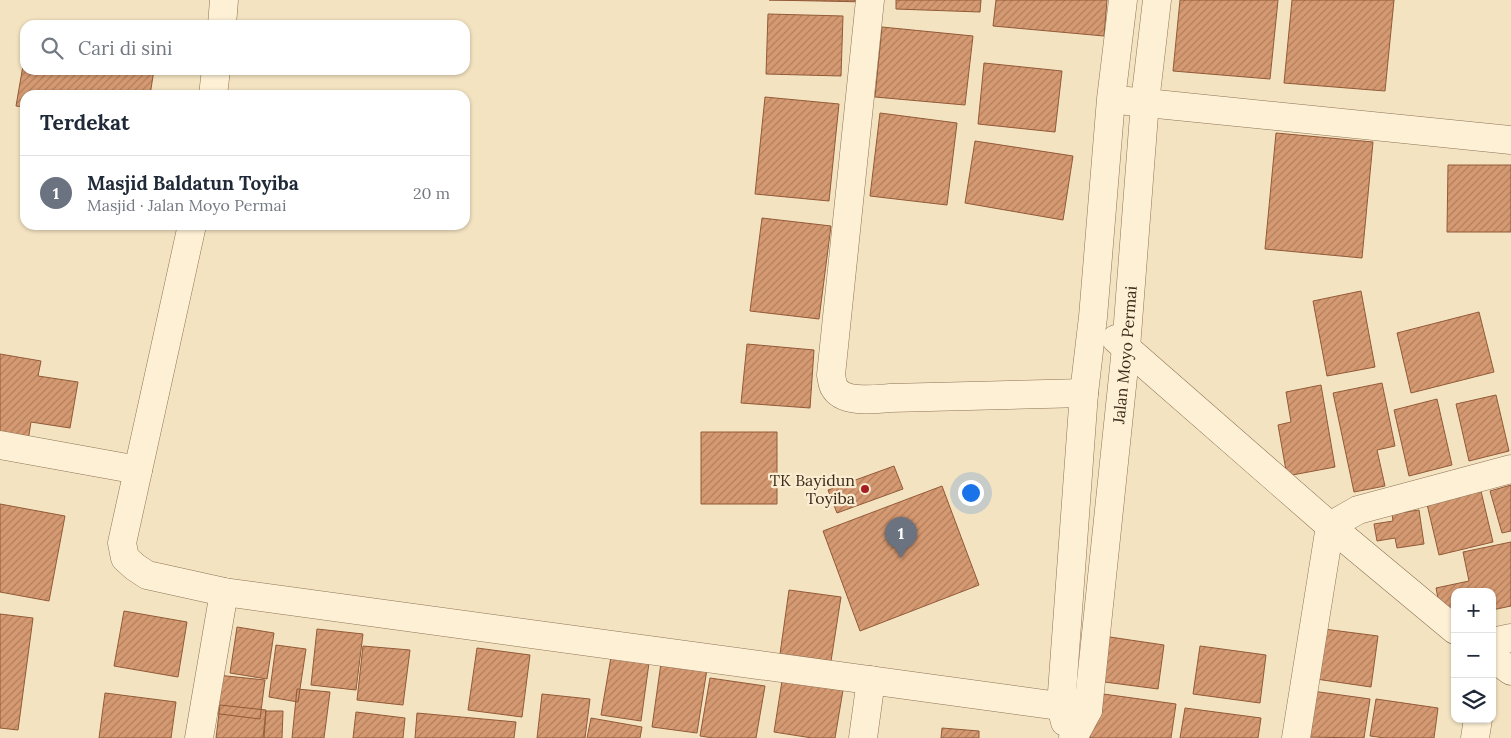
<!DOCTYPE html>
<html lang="id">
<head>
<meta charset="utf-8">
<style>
  :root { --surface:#fff; --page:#f6f6f7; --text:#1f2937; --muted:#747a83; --line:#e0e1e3; --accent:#a61e21 }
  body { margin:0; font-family:Lora,serif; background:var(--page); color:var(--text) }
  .controls { position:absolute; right:15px; bottom:15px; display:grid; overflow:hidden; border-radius:10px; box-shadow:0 1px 4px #0004 }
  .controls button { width:45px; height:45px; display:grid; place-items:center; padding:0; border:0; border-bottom:1px solid var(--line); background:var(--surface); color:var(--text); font:25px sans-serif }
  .you { position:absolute; left:970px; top:492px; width:18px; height:18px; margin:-12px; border:4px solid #fff; border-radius:50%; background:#1a73e8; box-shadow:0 0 0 8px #1a73e833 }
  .badge { display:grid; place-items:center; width:32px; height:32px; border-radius:50%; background:var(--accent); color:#fff; font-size:16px; font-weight:700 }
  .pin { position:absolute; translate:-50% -41px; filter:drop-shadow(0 1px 2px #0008) }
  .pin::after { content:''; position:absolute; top:26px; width:18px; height:15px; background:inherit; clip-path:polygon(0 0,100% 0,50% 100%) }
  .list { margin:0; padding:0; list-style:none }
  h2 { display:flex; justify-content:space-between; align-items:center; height:65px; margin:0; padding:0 20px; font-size:21px }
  h2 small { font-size:16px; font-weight:400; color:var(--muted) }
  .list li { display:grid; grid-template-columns:32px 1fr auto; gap:15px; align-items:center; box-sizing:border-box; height:75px; padding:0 20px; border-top:1px solid var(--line) }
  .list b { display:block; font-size:19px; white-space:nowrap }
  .list p { margin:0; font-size:16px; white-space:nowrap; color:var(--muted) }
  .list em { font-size:16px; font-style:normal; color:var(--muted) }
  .icon { flex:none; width:28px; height:28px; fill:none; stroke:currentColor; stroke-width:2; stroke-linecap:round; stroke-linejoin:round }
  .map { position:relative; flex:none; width:1511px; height:738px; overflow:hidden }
  .search { position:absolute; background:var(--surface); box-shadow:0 1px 4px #0004; left:20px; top:20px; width:450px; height:55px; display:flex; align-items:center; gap:12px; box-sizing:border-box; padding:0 18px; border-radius:15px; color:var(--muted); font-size:19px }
  .panel { position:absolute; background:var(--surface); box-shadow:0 1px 4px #0004; left:20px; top:90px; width:450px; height:140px; border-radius:15px }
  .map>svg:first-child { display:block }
</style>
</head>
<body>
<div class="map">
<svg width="1511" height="738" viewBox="0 0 1511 738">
  <defs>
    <pattern id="building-hatch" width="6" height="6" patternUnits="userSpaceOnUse" patternTransform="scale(1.25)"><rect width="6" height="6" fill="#d69a72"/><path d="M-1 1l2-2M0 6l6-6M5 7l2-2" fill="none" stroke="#af7e5d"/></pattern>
  </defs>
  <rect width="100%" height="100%" fill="#f3e3c1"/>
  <!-- building -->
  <path fill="url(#building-hatch)" stroke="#925a38" d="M769,0H868V2Z
    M896,0H981L980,12L896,9Z
    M996,0H1107L1104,36L993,26Z
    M1180,0H1278L1270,79L1173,71Z
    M1292,0H1394L1385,91L1284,83Z
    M768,14L843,16L841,76L766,74Z
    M882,27L973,36L965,105L875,97Z
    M25,54V70H154L150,95H25V107L16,106Z
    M984,63L1062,71L1055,132L978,124Z
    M765,97L839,104L829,201L755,194Z
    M880,113L957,123L947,205L870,196Z
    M1276,133L1373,142L1362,258L1265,249Z
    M975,141L1073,156L1063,220L965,203Z
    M1448,165H1511V232H1447Z
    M762,218L831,226L819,319L750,311Z
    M1361,291L1375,367L1327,376L1313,301Z
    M1479,312L1494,372L1411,393L1397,333Z
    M747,344L814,350L810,408L741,403Z
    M0,354L41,361L38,376L78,382L70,428L31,422L28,441L0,436Z
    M1382,383L1395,446L1377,450L1385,486L1354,492L1333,393Z
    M1321,385L1335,467L1287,476L1278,425L1291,422L1286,392Z
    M1496,395L1509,451L1469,461L1456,404Z
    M1437,399L1452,465L1409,476L1394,410Z
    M701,432H777V504H701Z
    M894,466L903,489L837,513L828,490Z
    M1511,485V531L1502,533L1490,491Z
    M942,486L979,585L860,631L823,531Z
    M1480,487L1493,542L1439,555L1426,500Z
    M0,504L65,516L49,601L0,592Z
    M1419,510L1424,544L1397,548L1395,538L1377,541L1374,524L1393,521L1392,514Z
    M1511,542V606L1492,610V592H1455V615L1442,618L1436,588L1469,581L1463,552Z
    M789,590L841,597L831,661L780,654Z
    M124,611L187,622L178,677L114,666Z
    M0,614L33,618L18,730L0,728Z
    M237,627L274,633L267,679L230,673Z
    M1316,628L1378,636L1371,687L1309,678Z
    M317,629L363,634L356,690L311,685Z
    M1103,636L1164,645L1158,689L1097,681Z
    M276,645L306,649L298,702L269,697Z
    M363,646L410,650L403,705L357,700Z
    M1200,646L1266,655L1260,703L1193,694Z
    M477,648L530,655L522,717L468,710Z
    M611,657L649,663L641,721L601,715Z
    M661,663L707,669L697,733L652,727Z
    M217,675L265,680L260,719L212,713Z
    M710,678L765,686L756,738H713L700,736Z
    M782,681L843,690L835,738H812L774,732Z
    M297,689L330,692L324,738H292Z
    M1312,691L1370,699L1364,738L1305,737Z
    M105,693L176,702L171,738H99Z
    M1096,693L1176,704L1171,738H1090Z
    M542,694L590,699L585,738H537Z
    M1376,699L1438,708L1434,738H1385L1370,736Z
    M220,705L266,710L263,738H216Z
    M1185,708L1261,718L1258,738H1180Z
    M266,711H283L282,738H264Z
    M356,712L405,718L403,738H353Z
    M417,713L516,722L514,738H415Z
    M591,718L642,727L640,738H587Z
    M942,728L979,731V738H941Z"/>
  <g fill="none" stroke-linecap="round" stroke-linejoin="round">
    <defs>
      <g id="minor">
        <path d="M870,0L831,375C832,379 832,384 834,387C843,404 875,399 890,398L1084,393"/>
        <path d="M222,25L224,0"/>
        <path d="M213,95L216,70"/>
        <path d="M1127,101L1511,140"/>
        <path d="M192,225L122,543L125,558L135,567L147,575L224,592L1088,710"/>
        <path d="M1116,339L1330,526L1455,630"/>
        <path d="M0,445L138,470"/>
        <path d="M1492,642L1511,638"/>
        <path d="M1492,657L1511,671"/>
        <path d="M1065,722L1061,706L1084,393L1093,317L1111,99L1123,0"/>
        <path d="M199,738L224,592"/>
        <path d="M863,738L871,680"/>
        <path id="s1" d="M1073,738L1088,710L1126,348L1145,102L1157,0"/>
        <path d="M1296,738L1330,526L1358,510L1511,469"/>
        <path d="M1475,738L1478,719"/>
      </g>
    </defs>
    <!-- minor casing -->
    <use href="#minor" stroke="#8f7356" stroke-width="29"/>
    <!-- minor -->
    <use href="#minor" stroke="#fdf0d5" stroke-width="28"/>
  </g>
  <!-- markers -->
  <circle fill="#a61e21" stroke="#faedd1" stroke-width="2" cx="865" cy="489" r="5"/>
  <g text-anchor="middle" stroke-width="4.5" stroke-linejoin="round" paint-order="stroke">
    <!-- street labels -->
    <g font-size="16" fill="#3d2b1c" stroke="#faedd1">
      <text dy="6" stroke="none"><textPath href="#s1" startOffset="389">Jalan Moyo Permai</textPath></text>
    </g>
    <!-- poi labels -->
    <g font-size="16" fill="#3d2b1c" stroke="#faedd1" text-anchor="end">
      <text x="855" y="486">TK Bayidun<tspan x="855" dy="18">Toyiba</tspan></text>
    </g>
  </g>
</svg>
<div class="controls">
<button>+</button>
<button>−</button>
<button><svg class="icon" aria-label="layers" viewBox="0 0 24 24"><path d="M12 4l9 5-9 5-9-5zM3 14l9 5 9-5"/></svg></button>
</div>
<div class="you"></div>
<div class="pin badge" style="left:901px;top:558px;background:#6b7280">1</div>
<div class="search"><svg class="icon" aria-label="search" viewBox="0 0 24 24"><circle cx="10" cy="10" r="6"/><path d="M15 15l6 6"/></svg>Cari di sini</div>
<section class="panel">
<h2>Terdekat<small></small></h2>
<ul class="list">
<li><span class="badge" style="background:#6b7280">1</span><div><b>Masjid Baldatun Toyiba</b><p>Masjid · Jalan Moyo Permai</p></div><em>20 m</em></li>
</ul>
</section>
</div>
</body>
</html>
